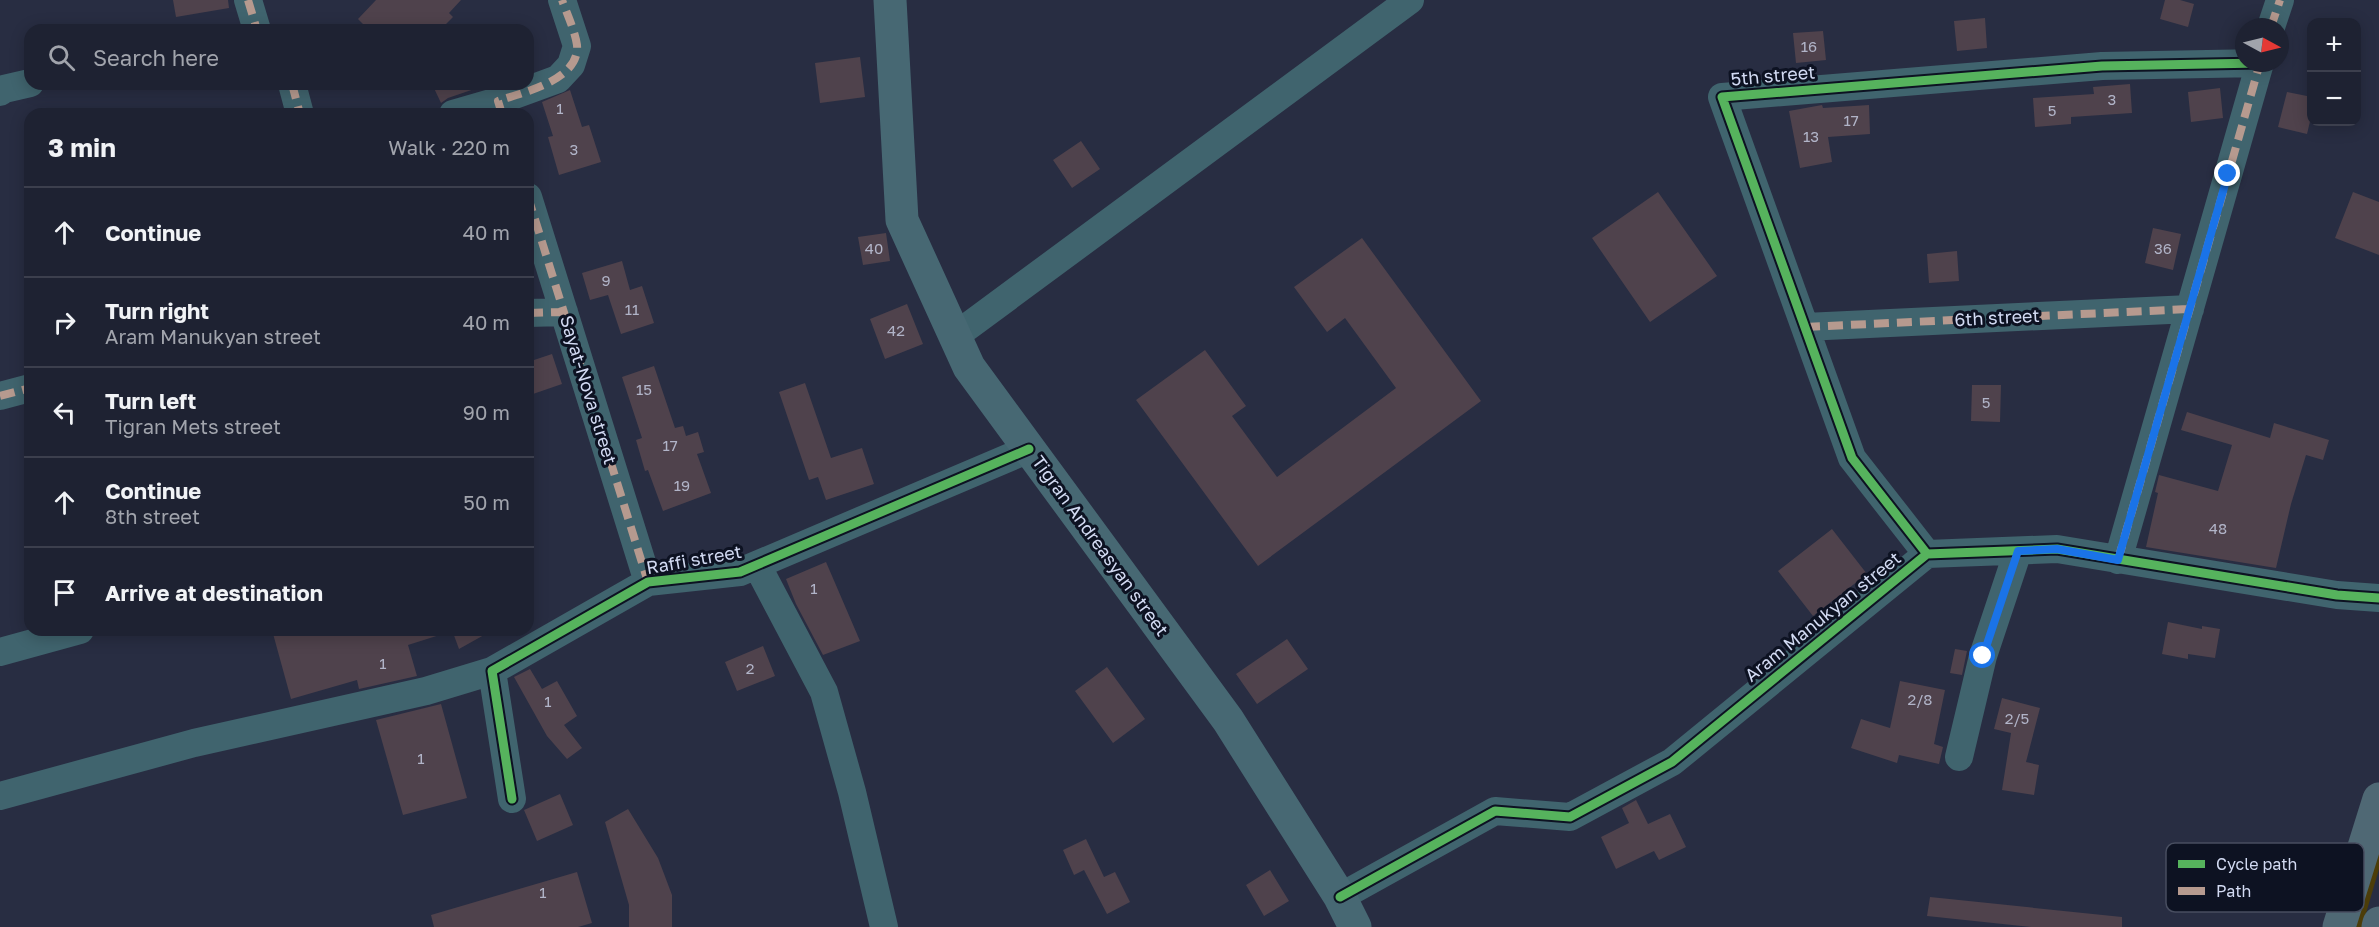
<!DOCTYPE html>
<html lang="en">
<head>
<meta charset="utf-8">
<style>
  :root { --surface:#1e2232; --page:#262a3a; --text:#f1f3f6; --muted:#a1a4ac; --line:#3c3f4d }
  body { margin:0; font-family:"Golos Text",sans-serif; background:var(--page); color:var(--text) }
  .controls { position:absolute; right:18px; top:18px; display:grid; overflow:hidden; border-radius:12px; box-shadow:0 3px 15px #0003 }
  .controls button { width:54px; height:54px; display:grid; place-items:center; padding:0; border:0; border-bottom:2px solid var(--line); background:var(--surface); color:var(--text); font:30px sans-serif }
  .compass { position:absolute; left:2235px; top:18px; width:54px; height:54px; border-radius:50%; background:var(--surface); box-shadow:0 3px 15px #0003; rotate:97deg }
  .stop { position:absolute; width:18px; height:18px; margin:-14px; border:4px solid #1a73e8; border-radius:50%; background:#fff }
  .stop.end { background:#1a73e8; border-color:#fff; box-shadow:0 2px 6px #0008 }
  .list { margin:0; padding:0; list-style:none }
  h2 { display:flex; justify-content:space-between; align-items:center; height:78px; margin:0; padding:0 24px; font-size:26px }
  h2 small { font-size:20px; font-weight:400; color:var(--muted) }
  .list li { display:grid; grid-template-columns:39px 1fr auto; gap:18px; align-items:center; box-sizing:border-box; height:90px; padding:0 24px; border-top:2px solid var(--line) }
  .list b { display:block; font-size:22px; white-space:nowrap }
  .list p { margin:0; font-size:20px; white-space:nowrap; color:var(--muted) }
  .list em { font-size:20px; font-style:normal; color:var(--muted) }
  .icon { flex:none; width:33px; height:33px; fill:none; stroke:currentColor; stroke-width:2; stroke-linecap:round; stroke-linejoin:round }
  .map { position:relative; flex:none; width:2379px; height:927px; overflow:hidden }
  .search { position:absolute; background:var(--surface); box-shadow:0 3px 15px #0003; left:24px; top:24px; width:510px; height:66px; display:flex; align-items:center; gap:15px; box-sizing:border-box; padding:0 21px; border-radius:18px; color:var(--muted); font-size:22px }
  .panel { position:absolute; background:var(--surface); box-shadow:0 3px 15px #0003; left:24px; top:108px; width:510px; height:528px; border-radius:18px }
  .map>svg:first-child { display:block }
</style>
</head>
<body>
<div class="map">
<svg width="2379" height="927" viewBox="0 0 2379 927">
  <rect width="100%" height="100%" fill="#282d42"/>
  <!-- grass -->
  <path fill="#4c3d09" d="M2379,840V869L2362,927H2352Z"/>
  <!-- building -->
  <path fill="#4f424c" d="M173,0H228L229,8L176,17Z
    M376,0H461L449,13L453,17L440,30H369L358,19Z
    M2165,0H2180L2194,4L2188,27L2160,19Z
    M1985,18L1987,48L1957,51L1954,21Z
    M1823,31L1826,60L1796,63L1793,33Z
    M860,57L865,97L820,103L815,63Z
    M432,84H489L448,98L441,103Z
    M2130,84L2132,113L2071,117V124L2035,127L2033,98L2094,94L2093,87Z
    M2220,88L2223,118L2191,122L2188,92Z
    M570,90L582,127L589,125L601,162L559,175L548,137L553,136L542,102Z
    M2287,92L2312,97V113L2307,134L2278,127Z
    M1822,105L1823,108L1869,105L1870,134L1828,137L1832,162L1800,168L1789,111Z
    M1081,141L1100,169L1072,188L1053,160Z
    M1658,192L1717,276L1650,322L1592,238Z
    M2353,192L2379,202V255L2335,238Z
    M2153,228L2181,234L2173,270L2145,263Z
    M886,233L890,261L863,265L858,237Z
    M1362,238L1481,401L1258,566L1136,400L1205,350L1246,406L1232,416L1277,477L1396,388L1345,318L1327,332L1294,287Z
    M1957,251L1959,281L1929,283L1927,254Z
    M622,261L630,290L642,286L654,323L621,334L608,295L590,300L582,273Z
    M907,304L923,344L885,359L870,319Z
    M552,354L562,384L533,394L528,379V362Z
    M654,366L675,428L683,426L686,436L698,432L704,452L697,454L711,493L663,511L648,470L645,471L636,440L642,438L622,377Z
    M805,383L831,458L862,448L874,484L826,500L818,477L809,480L779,392Z
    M1972,385H2001L2000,422L1971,421Z
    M2187,412L2270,438L2274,423L2329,440L2323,460L2306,455L2291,504L2276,568L2146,547L2158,493L2155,492L2159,475L2218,491L2232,445L2181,430Z
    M1832,529L1867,574L1813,616L1778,571Z
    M826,562L860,641L823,655L796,604L786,579Z
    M2168,622L2202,629V626L2220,629L2215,658L2188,654V659L2162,654Z
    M272,630H445L446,633L408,645L417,676L359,689L357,680L291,699Z
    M452,630H493L459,649Z
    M1287,639L1308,669L1257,704L1236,674Z
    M763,646L775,676L737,691L725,662Z
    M1955,649L1967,651L1962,675L1950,673Z
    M1107,667L1145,719L1113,743L1075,691Z
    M530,669L542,689L557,681L577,716L564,725L582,748L567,759L547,736L514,677Z
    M1900,681L1945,690L1934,744L1943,747L1939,764L1899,755L1897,763L1851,748L1861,719L1890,728Z
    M2002,698L2040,708L2026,762L2039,765L2034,795L2002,790L2011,733L1994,729Z
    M441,704L467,798L403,815L376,720Z
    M560,794L573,825L537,841L524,810Z
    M1636,800L1648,824L1670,814L1686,847L1659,860L1654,851L1616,869L1601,837L1629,823L1622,808Z
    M628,809L658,858L672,895V927H629V905L605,822Z
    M1086,839L1104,877L1115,872L1130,902L1107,914L1084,870L1074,875L1063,850Z
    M1270,870L1289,901L1264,916L1246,885Z
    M577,872L592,923L578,927H434L431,915Z
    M1930,897L2122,917V927H2031L1927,916Z"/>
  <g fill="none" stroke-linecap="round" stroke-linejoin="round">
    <!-- minor -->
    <path stroke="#40646e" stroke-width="28" d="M248,0L257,30
      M2271,27L2280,0
      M292,84L300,114
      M0,92L4,89L30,83
      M453,114L498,101L558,79L571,65L577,46L562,0
      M528,197L648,582
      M528,313L564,312
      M1805,327L2190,309
      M955,336L1410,0
      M0,396L30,388
      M1927,554L1852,458L1722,97L2102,66L2260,63
      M2118,560L2260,63
      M757,565L824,692L852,792L884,927
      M0,652L80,630
      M1959,757L1983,656L2018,551
      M0,796L194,743L426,691L492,671
      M512,799L492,671L648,582L740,572L1029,449
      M1340,897L1495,811L1570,817L1672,762L1927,554L2057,549L2337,595L2379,598"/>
    <!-- major -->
    <path stroke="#476873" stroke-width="33" d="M890,0L902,220L969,367L1228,720L1340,897L1355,927"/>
    <!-- highway -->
    <path stroke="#4f6874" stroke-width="33" d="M2339,927L2379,799
      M2378,927L2379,923"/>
    <!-- quiet -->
    <path stroke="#b69a8f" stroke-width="8" stroke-dasharray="15 8" stroke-linecap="butt" d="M248,0L257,30
      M2271,27L2280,0
      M292,84L300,114
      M502,114L498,101C524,92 580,80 577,45C575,31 567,14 562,0
      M528,197L648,582
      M528,313L564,312
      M1805,327L2190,309
      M0,396L30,388
      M2118,560L2260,63"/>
    <defs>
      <path id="cycleway" d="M1927,554L1852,458L1722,97L2102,66L2260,63
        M512,799L492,671L648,582L740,572L1029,449
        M1340,897L1495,811L1570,817L1672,762L1927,554L2057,549L2337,595L2379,598"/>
    </defs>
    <!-- cycleway casing -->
    <use href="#cycleway" stroke="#0d1222" stroke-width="13"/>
    <!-- cycleway -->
    <use href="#cycleway" stroke="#56b35d" stroke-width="9"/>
  </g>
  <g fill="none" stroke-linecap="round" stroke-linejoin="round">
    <!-- route -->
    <path stroke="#1a73e8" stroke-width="8" d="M1983,656L2018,551L2057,549L2118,560L2228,174"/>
  </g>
  <g text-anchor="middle" stroke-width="6" stroke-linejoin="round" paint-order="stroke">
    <!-- number labels -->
    <g font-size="15" fill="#b1b4c8">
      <text x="1809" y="52">16</text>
      <text x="2112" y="105">3</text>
      <text x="560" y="114">1</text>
      <text x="2052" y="116">5</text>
      <text x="1851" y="126">17</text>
      <text x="1811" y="142">13</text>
      <text x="574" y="155">3</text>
      <text x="874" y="254">40</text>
      <text x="2163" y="254">36</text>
      <text x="606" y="286">9</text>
      <text x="632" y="315">11</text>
      <text x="896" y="336">42</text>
      <text x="644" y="395">15</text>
      <text x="1986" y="408">5</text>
      <text x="670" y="451">17</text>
      <text x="682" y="491">19</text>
      <text x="2218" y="534">48</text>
      <text x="814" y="594">1</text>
      <text x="383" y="669">1</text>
      <text x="750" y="674">2</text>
      <text x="1920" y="705">2/8</text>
      <text x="548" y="707">1</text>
      <text x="2017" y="724">2/5</text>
      <text x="421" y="764">1</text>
      <text x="543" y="898">1</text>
    </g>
    <!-- street labels -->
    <g font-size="18" fill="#d2daf2" stroke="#0d1222">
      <text transform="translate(1773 76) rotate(-5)" y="6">5th street</text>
      <text transform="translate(1997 318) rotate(-3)" y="6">6th street</text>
      <text transform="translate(588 390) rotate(73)" y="6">Sayat-Nova street</text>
      <text transform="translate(1100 546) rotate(54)" y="6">Tigran Andreasyan street</text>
      <text transform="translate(694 560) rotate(-10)" y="6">Raffi street</text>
      <text transform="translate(1823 617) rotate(-39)" y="6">Aram Manukyan street</text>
    </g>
  </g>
  <!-- legend -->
  <rect x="2166" y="843" width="198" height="69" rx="9" fill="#0d1222" stroke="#484e60" stroke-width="1.5"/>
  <rect x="2178" y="860" width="27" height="8" fill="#56b35d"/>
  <rect x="2178" y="887" width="27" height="8" fill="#b69a8f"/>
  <g font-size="16" fill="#d2daf2">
    <text x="2216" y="870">Cycle path</text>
    <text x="2216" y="897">Path</text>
  </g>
</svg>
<div class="controls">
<button>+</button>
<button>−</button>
</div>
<svg class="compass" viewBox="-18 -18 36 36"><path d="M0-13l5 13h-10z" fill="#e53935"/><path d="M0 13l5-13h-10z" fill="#a1a4ac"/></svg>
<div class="stop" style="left:1983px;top:656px"></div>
<div class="stop end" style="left:2228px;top:174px"></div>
<div class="search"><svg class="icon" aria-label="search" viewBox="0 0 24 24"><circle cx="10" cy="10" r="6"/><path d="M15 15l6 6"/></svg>Search here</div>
<section class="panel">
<h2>3 min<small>Walk · 220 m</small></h2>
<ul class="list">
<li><svg class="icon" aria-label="ahead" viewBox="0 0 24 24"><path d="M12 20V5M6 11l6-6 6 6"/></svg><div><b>Continue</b></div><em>40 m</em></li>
<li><svg class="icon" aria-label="right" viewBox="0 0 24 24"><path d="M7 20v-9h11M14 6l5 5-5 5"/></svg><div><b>Turn right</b><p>Aram Manukyan street</p></div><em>40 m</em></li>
<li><svg class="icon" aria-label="left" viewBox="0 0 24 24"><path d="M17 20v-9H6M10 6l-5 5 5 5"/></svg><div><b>Turn left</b><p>Tigran Mets street</p></div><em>90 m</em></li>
<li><svg class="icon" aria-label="ahead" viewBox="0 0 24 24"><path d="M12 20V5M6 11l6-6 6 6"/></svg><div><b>Continue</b><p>8th street</p></div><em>50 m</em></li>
<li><svg class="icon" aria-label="arrive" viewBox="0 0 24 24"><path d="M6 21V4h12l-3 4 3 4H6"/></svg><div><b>Arrive at destination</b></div></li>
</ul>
</section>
</div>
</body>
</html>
